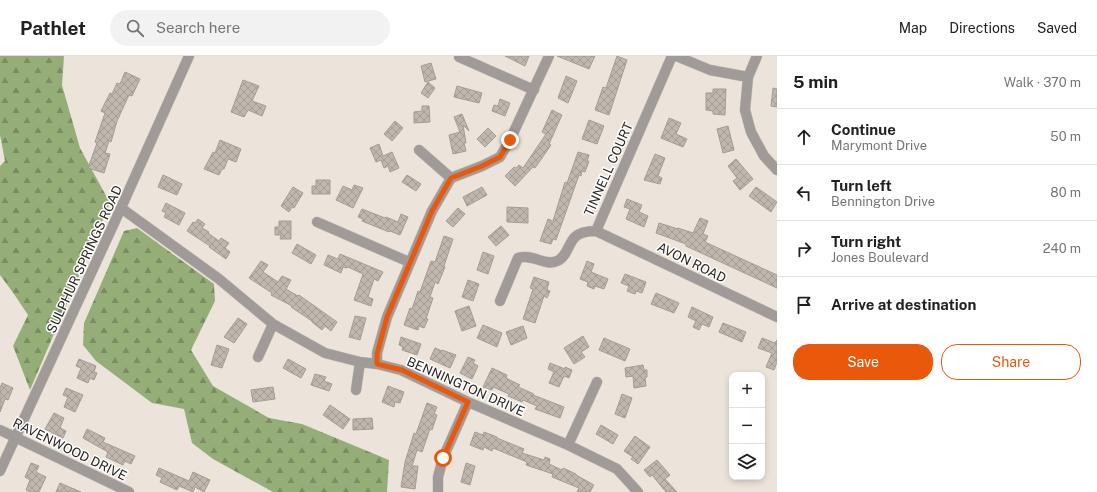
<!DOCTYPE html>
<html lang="en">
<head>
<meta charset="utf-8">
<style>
  :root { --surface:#fff; --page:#f2f2f2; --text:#202124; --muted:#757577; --line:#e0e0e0; --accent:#ea580c }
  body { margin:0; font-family:"Public Sans",sans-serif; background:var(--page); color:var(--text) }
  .controls { position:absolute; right:12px; bottom:12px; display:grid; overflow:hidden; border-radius:8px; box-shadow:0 2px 6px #0003 }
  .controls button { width:36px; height:36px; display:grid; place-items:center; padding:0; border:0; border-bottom:1px solid var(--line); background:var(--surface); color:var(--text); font:20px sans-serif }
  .stop { position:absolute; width:12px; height:12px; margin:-9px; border:3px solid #ea580c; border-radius:50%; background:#fff }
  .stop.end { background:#ea580c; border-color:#fff; box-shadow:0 1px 4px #0008 }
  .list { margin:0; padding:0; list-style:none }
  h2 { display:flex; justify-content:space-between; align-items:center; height:52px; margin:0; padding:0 16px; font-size:17px }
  h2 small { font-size:13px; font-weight:400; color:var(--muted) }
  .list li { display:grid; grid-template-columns:26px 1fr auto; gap:12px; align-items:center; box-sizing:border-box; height:56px; padding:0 16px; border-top:1px solid var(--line) }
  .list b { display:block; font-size:15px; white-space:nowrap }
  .list p { margin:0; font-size:13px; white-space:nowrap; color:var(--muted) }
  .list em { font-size:13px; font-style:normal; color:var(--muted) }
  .actions { display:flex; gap:8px; padding:12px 16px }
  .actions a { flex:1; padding:9px 0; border:1px solid var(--accent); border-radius:16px; text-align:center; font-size:14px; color:var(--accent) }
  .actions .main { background:var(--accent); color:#fff }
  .icon { flex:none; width:22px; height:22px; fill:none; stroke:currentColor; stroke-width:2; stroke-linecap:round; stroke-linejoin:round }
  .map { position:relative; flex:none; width:777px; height:436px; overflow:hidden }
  header { display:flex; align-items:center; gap:24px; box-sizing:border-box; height:56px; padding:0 20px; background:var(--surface); border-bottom:1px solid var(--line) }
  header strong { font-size:19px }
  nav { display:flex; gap:22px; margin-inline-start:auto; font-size:14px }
  .search { width:280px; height:36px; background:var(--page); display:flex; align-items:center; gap:10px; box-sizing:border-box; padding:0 14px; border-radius:22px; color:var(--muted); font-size:15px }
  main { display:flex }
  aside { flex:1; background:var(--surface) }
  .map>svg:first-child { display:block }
</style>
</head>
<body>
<header>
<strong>Pathlet</strong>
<div class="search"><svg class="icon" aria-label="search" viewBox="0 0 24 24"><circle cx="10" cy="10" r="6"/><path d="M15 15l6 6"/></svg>Search here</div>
<nav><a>Map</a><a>Directions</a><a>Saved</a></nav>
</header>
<main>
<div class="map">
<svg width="777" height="436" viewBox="0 0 777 436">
  <defs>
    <pattern id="forest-firs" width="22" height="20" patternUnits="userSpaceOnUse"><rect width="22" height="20" fill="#95ae78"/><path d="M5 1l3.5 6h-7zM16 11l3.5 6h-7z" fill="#7a8d62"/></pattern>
    <pattern id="building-cross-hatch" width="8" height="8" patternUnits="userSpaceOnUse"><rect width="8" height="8" fill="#bfb6ae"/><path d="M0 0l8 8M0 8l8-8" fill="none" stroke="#a49c95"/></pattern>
  </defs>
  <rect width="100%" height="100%" fill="#ece4db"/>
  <!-- forest -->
  <path fill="url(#forest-firs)" d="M0,0H64L62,29L80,92L110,147L30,334L13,290L28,259L14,238L0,219V110L5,105L0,79Z
    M137,172L214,228L215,245L191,294L213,330L269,362L302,368L389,404L387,436H273L213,403L192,387L184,353L152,347L96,305L83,289L84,267L124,175Z"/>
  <!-- building -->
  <path fill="url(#building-cross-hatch)" stroke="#a59d95" d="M505,0H529L525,10Z
    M557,0H595L589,13Z
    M617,0L627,4L609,59L595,54L603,31L606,32Z
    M431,7L436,23L425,26L421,10Z
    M125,16L140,23L132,40L129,39L117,65L111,86L109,85L105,97L110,98L104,117L88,112L97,87L95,86L105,57L101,55L110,37L112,38L117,27L120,28Z
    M566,20L577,25L568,47L558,42Z
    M243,24L259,30L252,45L266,50L262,60L248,54L244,61L231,56Z
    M428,26L435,32L428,42L421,37Z
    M457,30L482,37L479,47L454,41Z
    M773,32L777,33V51L771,50Z
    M713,33H726L725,59L713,58V55L706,54V37H713Z
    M500,43L510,47L505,60L492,55L494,49L498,50Z
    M422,50H429L430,66L414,67V56L422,55Z
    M552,54L562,59L549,88L551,89L535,112L533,111L515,130L505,120L514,111L516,112L519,109L523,112L546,78L542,76Z
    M462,58L469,75L463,69L466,87H464L466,95L453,98L449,79L460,76L454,61Z
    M669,62L681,67L676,78L687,83L683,91L661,82Z
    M589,64L604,70L597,88L582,83Z
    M395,65L403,72L392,85L384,78Z
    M728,70L734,94L723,97L717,73Z
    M488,72L496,80L485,91L477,83Z
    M220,84L241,93L236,106L228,103L224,113H222L219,119L204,113L213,96L215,97Z
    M379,88L383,100L392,96L399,112L390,116L388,110L384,112L381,104L376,106L370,92Z
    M578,96L589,99L587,105H589L585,116L582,115L581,120L579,119L556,184L553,183L551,188L540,185L548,163L553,165L565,126L567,127Z
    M655,98L665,102L658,120L662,122L660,128L644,124Z
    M736,103L753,123L740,134L733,125L737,122L728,110Z
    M163,119L182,128L177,139L158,131Z
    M407,119L421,128L416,135L402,126Z
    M316,124H330V138H312V130H316Z
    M354,129L363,132L353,152L336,144L343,130L352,134Z
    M293,131L303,137L294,152L292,151L289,156L281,150Z
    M482,131L487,139L467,150L463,141Z
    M756,131L777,146L771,156L749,140Z
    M627,143L642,149L639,156L648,160L644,171L626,163L630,153L624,151Z
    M166,147L185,157L179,169L164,161L166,157L162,155Z
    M507,151L528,152V167L507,166Z
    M458,152L465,158L453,171L446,165Z
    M362,153L385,162L386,161L398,166L401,158L408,161L400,179L390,175L389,176L362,165L363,163L358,161Z
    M700,162L708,165L703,178L708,180L705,186L777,219V232L686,190V188L656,177L659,167L678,173V172L693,177Z
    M198,163L205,168L202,172L209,176L208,177L219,185L221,182L229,187L225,192L230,196L226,203L209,191L210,190L187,175L193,166L195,167Z
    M279,165H291V183H280L281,179H275V171H279Z
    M501,170L509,179L496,190L488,181Z
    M444,180L453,183L444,210L445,211L438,228L435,226L430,241L433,242L426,263H428L424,272L419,270L418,274L404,269L410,252L412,253L418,235L420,236L431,205L435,206Z
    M297,188L316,199L311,208L292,197Z
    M483,196L494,200L488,218L477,214Z
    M340,198L383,216L378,225L374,223L368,241L373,243L371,250L354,244L363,218L348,211L347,212L343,211L341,217L324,209L328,199L338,203Z
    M261,205L268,209L263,216L278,226L282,220L291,224L286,233L298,240L299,239L337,266L331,275L325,270L322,274L312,266V265L291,251L292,250L271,239L272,237L249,222Z
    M587,205L594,208L591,216L608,223L604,233L595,230L594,233L587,230L588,226L580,223Z
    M625,218L646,226L642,237L636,235L635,238L627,235L629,230L621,227Z
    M534,221L549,226L547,234L550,235L547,242L544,240L535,267L523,263L533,233L530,232Z
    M468,224L479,228L473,245L462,241Z
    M656,237L679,247L674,257L651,248Z
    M469,250L476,270L462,275L455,255Z
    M692,251L713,261L709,271L702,268L699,274L693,271L696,265L688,261Z
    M355,260L366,262L360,284L349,281Z
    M238,262L247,268L234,287L224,281Z
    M723,267L746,276L742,286L719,276Z
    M483,269L502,277L497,291L477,282Z
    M523,270L527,282L511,289L506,276Z
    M583,280L589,291L581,296L585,301L574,308L564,292Z
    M401,281L421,288L417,299L402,294L403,291L399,289Z
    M604,282L630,293L625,305L599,294Z
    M762,282L775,287L777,284V306L774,314L766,311L772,297L758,292Z
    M217,289L229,293L222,312L211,309Z
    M435,292L442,295V294L456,299L450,312L430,303Z
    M468,301L475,304L473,307L478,310L472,323L460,317Z
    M79,303L96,310L94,316L97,317L94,324L90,322L88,327L77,322L81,312L76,310Z
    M288,303L306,313L301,322L283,312Z
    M550,307L565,313V311L572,314L569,322L564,320L559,331L549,327L554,316L548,313Z
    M643,309L644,314H647V321H645L646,330L634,332L633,320L626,321L625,312Z
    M492,312L507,319L506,322L520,329L518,331L534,338L533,339L564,351L560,362L535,353L537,350L523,344L522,346L508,340L509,338L493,331L492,334L483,331Z
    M315,318L326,321L324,325L332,328L329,335L311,329Z
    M2,327L13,332L8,344L5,343L0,356V332Z
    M388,330L404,336L400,347L395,346L394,351L382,346Z
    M273,331L275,343L253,346L251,334Z
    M66,332L83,339L75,356L64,351L68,341L63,339Z
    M622,338L632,342L625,362L615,358Z
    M427,347L437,351L434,358L437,359L432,374L430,373L422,396L417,394L412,410H418L415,433L401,431L405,406L414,377L416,378Z
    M330,349L350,363L343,373L323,359Z
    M54,357L64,362L60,372L66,375L63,382L45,373Z
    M372,362L373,373L353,374V363Z
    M601,369L618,379L613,388L596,378Z
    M87,373L105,382L103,386L135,400L131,408L125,405L123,409L106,401L108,396L83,382Z
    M475,376L483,379L484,376L497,381V382L524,393L522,397L544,404L545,401L550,403L549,408L562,414L563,412L576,418V419L594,429L590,436H577L579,432L552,421L553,418L526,409L527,406L493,392L492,395L484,391L483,394L470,389Z
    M635,380L650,391L638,408L631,403L633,401L624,395Z
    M657,404L670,419L665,423L677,436H666L652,419L650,421L644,414Z
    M31,407L39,410L36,416L46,421L39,436H30L26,434L30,424L25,421Z
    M466,407L475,410L470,429L461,426Z
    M159,412L189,425L193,416L210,424L204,436L195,431L193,436L179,430L177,434L160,426L162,422L156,419Z
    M60,427L81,436H56Z"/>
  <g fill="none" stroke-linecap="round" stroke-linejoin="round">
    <defs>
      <path id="minor" d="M676,0L710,14L748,21
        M757,0L748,21L745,54L751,76L764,100L777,114
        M459,1L534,34
        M419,94L451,122
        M121,152L219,223L273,268L325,297L360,306L377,308L401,314L468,346L568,389L617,413L638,436
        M317,166L409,206
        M596,175L777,261
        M500,245L518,202C533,197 545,211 557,205C567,201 568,188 575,181C580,176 589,175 596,175L672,0
        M258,301L273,268
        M377,308V297L387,261L432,155L451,122L482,110L500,101L510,84L549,0
        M356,334L360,306
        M0,374L129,436
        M568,389L597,326
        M0,415L121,152L189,0
        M438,436V421L443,402L468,346"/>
    </defs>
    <!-- minor casing -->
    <use href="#minor" stroke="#c9c2ba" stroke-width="11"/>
    <!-- minor -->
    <use href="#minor" stroke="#a09a99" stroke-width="10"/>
  </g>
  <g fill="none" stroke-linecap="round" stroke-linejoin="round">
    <!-- route -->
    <path stroke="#ea580c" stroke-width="5" d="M443,402L468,346L402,314L377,308V298L387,261L432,155L451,122L482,110L500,101L510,84"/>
  </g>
  <g text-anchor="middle" stroke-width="3" stroke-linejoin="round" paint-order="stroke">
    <!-- street labels -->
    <g font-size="13" fill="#292623" stroke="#fff">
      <text transform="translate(608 113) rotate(-66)" y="5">TINNELL COURT</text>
      <text transform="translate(84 203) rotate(-65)" y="5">SULPHUR SPRINGS ROAD</text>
      <text transform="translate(692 206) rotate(26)" y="5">AVON ROAD</text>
      <text transform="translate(466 330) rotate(24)" y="5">BENNINGTON DRIVE</text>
      <text transform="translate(70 393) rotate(26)" y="5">RAVENWOOD DRIVE</text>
    </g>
  </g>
</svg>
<div class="controls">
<button>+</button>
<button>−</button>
<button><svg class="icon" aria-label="layers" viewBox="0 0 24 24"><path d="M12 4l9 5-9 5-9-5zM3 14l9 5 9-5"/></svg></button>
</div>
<div class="stop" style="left:443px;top:402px"></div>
<div class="stop end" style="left:510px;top:84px"></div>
</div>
<aside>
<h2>5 min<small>Walk · 370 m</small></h2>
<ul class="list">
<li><svg class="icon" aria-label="ahead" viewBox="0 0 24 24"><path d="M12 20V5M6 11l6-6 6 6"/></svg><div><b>Continue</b><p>Marymont Drive</p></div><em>50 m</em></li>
<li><svg class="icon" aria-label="left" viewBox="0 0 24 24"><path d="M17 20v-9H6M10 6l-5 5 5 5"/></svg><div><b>Turn left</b><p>Bennington Drive</p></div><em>80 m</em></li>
<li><svg class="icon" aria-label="right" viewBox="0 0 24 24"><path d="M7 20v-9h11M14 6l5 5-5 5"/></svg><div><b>Turn right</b><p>Jones Boulevard</p></div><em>240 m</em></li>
<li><svg class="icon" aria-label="arrive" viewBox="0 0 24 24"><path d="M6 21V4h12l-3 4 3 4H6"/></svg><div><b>Arrive at destination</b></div></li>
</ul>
<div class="actions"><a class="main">Save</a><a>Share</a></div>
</aside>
</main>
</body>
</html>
